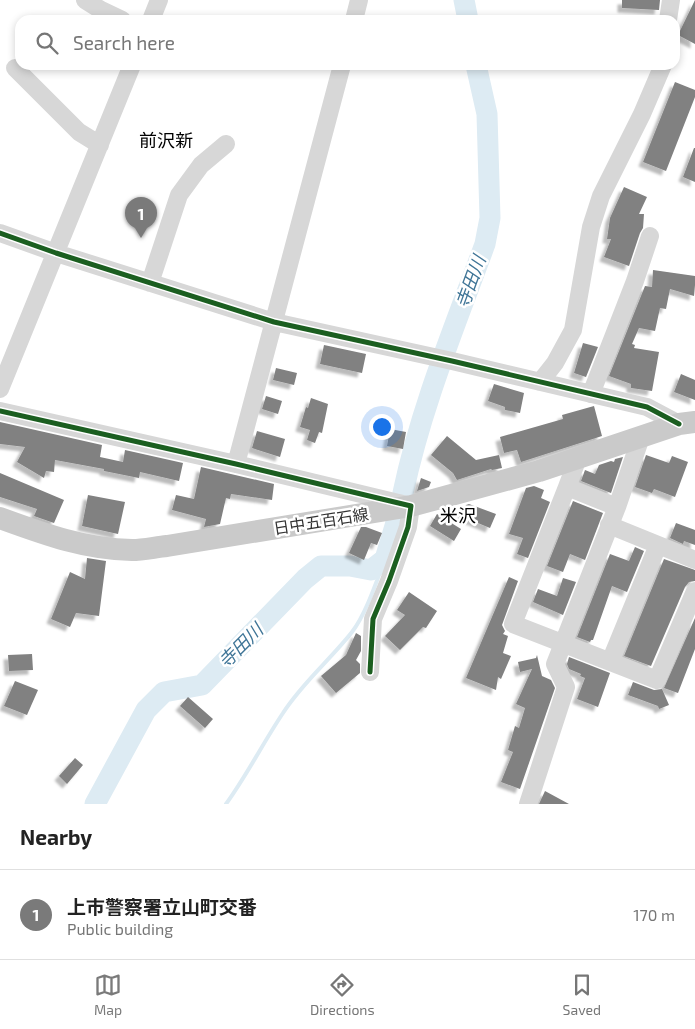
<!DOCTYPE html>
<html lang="en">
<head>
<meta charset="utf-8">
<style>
  :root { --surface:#fff; --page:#f6f6f6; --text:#222; --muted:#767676; --line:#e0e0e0; --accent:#7a7a7a }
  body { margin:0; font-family:"Exo 2","Noto Sans JP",sans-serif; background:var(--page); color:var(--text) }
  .you { position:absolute; left:381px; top:426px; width:18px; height:18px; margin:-12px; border:4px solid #fff; border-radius:50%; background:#1a73e8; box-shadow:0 0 0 8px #1a73e833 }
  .badge { display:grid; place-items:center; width:32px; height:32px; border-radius:50%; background:var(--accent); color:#fff; font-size:16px; font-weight:700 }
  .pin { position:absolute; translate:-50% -41px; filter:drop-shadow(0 1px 2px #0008) }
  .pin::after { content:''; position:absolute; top:26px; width:18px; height:15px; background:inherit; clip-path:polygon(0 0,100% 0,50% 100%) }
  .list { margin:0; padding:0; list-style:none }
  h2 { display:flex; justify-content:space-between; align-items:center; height:65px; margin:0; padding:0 20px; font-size:21px }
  h2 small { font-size:16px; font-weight:400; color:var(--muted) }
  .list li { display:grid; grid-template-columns:32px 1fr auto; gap:15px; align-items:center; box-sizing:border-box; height:90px; padding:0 20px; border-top:1px solid var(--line) }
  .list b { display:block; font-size:19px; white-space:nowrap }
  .list p { margin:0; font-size:16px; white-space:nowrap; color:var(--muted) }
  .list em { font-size:16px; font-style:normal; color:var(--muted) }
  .icon { flex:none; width:28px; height:28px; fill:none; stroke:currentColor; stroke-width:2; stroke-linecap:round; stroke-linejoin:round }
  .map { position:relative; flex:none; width:695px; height:804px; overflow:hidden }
  .search { position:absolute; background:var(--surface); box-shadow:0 2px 8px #0003; left:15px; right:15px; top:15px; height:55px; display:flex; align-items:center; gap:12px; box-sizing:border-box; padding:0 18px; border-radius:15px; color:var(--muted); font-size:19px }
  .sheet { height:155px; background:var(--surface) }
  nav { display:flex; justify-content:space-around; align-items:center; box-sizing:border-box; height:70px; border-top:1px solid var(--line); background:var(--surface); font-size:14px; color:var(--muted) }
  nav a { display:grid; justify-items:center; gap:2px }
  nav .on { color:var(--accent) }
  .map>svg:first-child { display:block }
</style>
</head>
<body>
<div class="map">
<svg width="695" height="804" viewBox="0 0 695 804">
  <defs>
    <filter id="shadow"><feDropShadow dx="-4.5" dy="4.5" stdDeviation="1" flood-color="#0004"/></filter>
  </defs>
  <rect width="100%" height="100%" fill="#fff"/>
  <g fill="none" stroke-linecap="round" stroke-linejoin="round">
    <!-- stream -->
    <path stroke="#ddebf3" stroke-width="4" d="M226,804C247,775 263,743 283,713C302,683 330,660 352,632C366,614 377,580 385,559"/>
    <!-- river -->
    <path stroke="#ddebf3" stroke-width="21" d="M464,0L468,20
      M403,493C421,407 455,326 485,244L490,218L487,114L476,65
      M95,804L146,710L164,692L202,685L305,579L321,566H350L371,570L385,559L398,516"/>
  </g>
  <!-- building -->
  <path fill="#818181" filter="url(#shadow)" d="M622,0H660L659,10L622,8Z
    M695,0V44L678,35Z
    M675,82L695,90V97L666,171L643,162Z
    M694,148H695V182L683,177Z
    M624,187L647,197L639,214H644L643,228L640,233L629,266L604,257L611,239H607L610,218Z
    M653,270L695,276V285L694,296L670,289L666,309L660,308L655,331L639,328L632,344L635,345L634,348L659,352L652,391L631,388V384L609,376L645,286L652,287Z
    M583,343L598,347L586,377L574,373Z
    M324,345L366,354L362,373L320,364Z
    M276,368L297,373L294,385L273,380Z
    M681,374L695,380V400L674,392Z
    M494,384L524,393L520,413L505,410V407L488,401Z
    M266,396L282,401L278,414L262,409Z
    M311,398L328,404L322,433L319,432L315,443L307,440L310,430L300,427L306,407L308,408Z
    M594,406L602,436L521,462L517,450L504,453L500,437L563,419L562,415Z
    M0,422L102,445L100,457L123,462L125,450L183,463L179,481L140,472L139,478L104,471V469L55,460L54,472L46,471L44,478L17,462L25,447L0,444Z
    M390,429L406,432L403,449L387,446Z
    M257,431L285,439L280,457L252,448Z
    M447,436L476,460L499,455L502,468L492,470L491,469L457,480L453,473L431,455Z
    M646,455L669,463L672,456L688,462L675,497L654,489L652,493L635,487Z
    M623,457L611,493L581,481L585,470L595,474L599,465L611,461L614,462L615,459Z
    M201,467L274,484L272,500L231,494L230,499L226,498L220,524L204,527L206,519L172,510L176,495L194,499Z
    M0,473L64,500L54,523L34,516L37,509L0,497Z
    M421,478L431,482L429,487L417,491Z
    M534,486L544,490L541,498L550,502L528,558L517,554L523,538L509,534L526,488Z
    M88,495L125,502L118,534L82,526Z
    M573,501L603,513L585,560L570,554L563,572L547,566Z
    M469,504L496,514L490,528L461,516L466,505Z
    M437,514L461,529L454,541L430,526Z
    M676,523L695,530V545L684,541L683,544L670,538Z
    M361,527H366L382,533L377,545L371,543L364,560L349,553Z
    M635,547L644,551L627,592L612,586L593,640H591L590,642L577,637L610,554L629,561Z
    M87,558L106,561L99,616L76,613L70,627L51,619L70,572L85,579Z
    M664,559L695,570V581L689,582L685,587L651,666L624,656Z
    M509,577L518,581L502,625L505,631L503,634L508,636L503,653L511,656L501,679L498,677L496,690L466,678Z
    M563,578L576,582L563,615L533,602L538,589L557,596Z
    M409,592L437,611L426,628L423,627L400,650L385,636L405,615L397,610Z
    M695,618V649L678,693L664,688Z
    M356,633L361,636V651L356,660L360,664V673L336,693L321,676L346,655Z
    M32,654L33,670L9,671L8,655Z
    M537,655L542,676L551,680L555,688L520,789L501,782L513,752L508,750L515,726L519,728L525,708L516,704L532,669L520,672L518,662L536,658Z
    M569,657L610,673L598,707L577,699L585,678L580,676L581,674L569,669L567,664Z
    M15,681L38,690L27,715L4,706Z
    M633,682L654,690L662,689L669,705L659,709L658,706L628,695Z
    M188,697L213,719L205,728L180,706Z
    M75,758L83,765L67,784L59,776Z
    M545,791L569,804H539Z"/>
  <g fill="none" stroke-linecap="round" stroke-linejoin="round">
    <!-- minor -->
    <path stroke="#d7d7d7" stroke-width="18" d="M85,0L101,10L122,20
      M151,20L159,0
      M354,20L359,0
      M668,20L671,0
      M15,68L79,132L100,145
      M0,233L56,253L274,322L452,361L647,407L679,424
      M150,283L179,195L201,165L226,144
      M540,382L555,363L573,330L591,227L601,196L642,114L663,65
      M0,389L132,65
      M591,394L635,281L650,236
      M0,411L236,464L411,506L408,527L389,581L373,619L370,672
      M578,458L567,487L617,507
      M236,464L342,65
      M567,487L513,624L657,680L695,591
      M609,525L695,560
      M610,662L658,545
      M528,804L566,687L555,664L617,507L641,437"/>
    <!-- major -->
    <path stroke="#cacaca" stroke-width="22" d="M0,518C44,534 84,549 132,550C143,550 156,547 167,546L411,506L539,471L679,424L695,422"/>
    <defs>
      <path id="cycleway" d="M0,233L56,253L274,322L452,361L647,407L679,424
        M0,411L236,464L411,506L408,527L389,581L373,619L370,672"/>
    </defs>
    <!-- cycleway casing -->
    <use href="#cycleway" stroke="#fff" stroke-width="8"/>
    <!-- cycleway -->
    <use href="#cycleway" stroke="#1b5e20" stroke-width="5"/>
  </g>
  <g text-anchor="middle" stroke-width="5" stroke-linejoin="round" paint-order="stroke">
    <!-- street labels -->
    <g font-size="16" fill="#333" stroke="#fff">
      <text transform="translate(321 521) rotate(-9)" y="6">日中五百石線</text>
    </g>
    <!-- neighbourhood labels -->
    <g font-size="18" fill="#000" stroke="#fff">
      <text x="166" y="147">前沢新</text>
      <text x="458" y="522">米沢</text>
    </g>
    <!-- water labels -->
    <g font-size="18" font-style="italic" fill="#3f7597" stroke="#fff">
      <text transform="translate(471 282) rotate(-70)" y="6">寺田川</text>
      <text transform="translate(241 646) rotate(-45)" y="6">寺田川</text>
    </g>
  </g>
</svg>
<div class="you"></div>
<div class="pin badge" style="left:141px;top:238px">1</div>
<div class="search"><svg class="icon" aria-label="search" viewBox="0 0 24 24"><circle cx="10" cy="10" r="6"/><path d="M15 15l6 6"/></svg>Search here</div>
</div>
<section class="sheet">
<h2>Nearby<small></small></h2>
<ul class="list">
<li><span class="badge">1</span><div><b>上市警察署立山町交番</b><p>Public building</p></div><em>170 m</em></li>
</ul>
</section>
<nav>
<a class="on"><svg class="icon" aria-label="map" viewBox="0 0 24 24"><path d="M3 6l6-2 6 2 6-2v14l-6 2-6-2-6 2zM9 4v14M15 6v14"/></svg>Map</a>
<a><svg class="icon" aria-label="directions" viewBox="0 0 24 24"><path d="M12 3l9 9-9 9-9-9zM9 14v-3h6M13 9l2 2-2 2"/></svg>Directions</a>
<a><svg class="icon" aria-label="saved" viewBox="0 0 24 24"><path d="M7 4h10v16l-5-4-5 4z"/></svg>Saved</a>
</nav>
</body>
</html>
